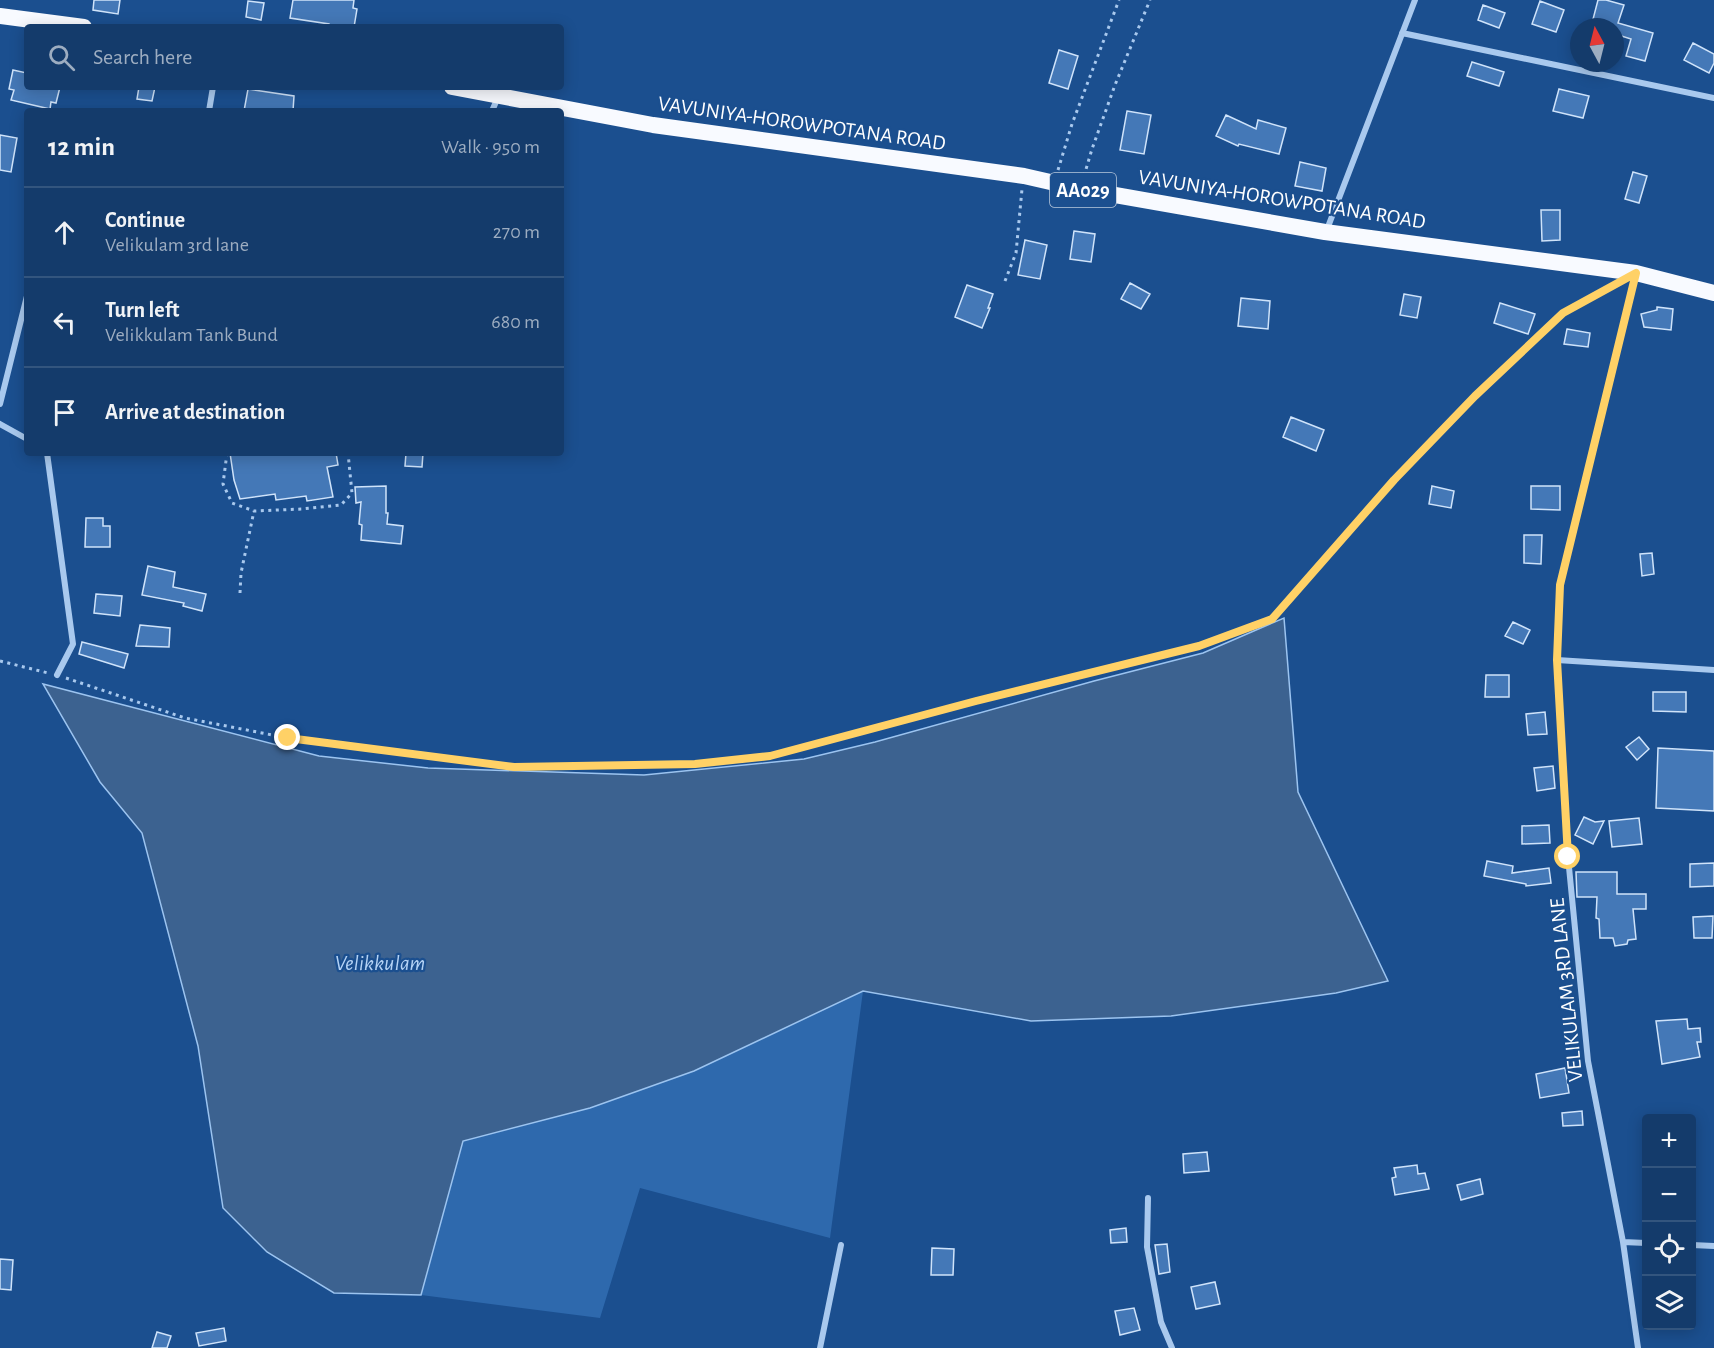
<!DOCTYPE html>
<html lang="en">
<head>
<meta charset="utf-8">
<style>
  :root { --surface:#143b6b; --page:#214673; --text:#f1f3f6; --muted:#9dadc1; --line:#33557e }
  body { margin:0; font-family:"Alegreya Sans",sans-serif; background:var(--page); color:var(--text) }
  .controls { position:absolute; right:18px; bottom:18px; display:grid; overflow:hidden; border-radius:6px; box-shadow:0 3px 15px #0003 }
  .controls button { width:54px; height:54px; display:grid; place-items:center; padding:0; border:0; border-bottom:2px solid var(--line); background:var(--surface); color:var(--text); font:30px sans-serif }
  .compass { position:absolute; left:1570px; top:18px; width:54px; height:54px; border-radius:50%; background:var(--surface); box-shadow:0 3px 15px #0003; rotate:353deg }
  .stop { position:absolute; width:18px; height:18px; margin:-14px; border:4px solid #ffd166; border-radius:50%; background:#fff }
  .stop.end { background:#ffd166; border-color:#fff; box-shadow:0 2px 6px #0008 }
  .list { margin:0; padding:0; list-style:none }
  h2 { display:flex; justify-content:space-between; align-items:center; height:78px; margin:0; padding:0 24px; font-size:26px }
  h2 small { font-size:20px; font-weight:400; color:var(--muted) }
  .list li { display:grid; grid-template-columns:39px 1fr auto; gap:18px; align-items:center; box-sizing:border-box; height:90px; padding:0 24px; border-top:2px solid var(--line) }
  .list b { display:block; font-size:22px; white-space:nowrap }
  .list p { margin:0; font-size:20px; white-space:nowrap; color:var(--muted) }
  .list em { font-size:20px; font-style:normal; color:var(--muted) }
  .icon { flex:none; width:33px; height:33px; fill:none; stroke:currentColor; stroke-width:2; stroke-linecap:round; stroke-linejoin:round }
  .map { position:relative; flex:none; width:1714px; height:1348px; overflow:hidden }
  .search { position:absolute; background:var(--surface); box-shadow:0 3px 15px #0003; left:24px; top:24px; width:540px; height:66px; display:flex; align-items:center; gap:15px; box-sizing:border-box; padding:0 21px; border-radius:6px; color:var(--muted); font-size:22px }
  .panel { position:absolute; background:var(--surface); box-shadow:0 3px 15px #0003; left:24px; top:108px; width:540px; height:348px; border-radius:6px }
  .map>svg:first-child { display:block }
</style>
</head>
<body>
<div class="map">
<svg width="1714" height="1348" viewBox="0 0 1714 1348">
  <rect width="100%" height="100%" fill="#1b4f8f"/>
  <!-- green -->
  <path fill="#2e69ad" d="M863,991L830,1238L640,1188L600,1318L421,1295L463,1141L590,1108L694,1071Z"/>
  <!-- water -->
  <path fill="#3c6290" stroke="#9cc4f0" stroke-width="1.5" d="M1284,618L1298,792L1388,981L1336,993L1171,1016L1031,1021L863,991L694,1071L590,1108L463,1141L421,1295L334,1293L267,1252L223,1208L198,1046L142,833L100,782L43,684L319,756L428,768L644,775L804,759L875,742L1094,681L1203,653Z"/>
  <!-- building -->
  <path fill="#4478b7" stroke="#cfe3fa" stroke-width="1.5" d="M94,0H120L118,14L93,10Z
    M293,0H354L353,8L357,9L354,27H339L329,25V24L290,18Z
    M1598,0H1606L1624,5L1618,23L1653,33L1645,61L1626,56L1631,39L1615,34V27H1591Z
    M248,1L264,3L261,20L246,17Z
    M1540,1L1564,10L1556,32L1532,24Z
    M1483,5L1505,13L1499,28L1478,20Z
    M1693,43L1714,54V63L1709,73L1684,60Z
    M1059,50L1078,56L1068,89L1049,83Z
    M1472,62L1504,72L1499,86L1467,76Z
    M13,70L27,73V87H60L56,103L51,102L50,109L11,100L14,90L9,89Z
    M139,87H155L152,101L137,99Z
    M248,89L294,96L293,111H244Z
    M1559,89L1589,96L1583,118L1553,111Z
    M1127,111L1151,115L1144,154L1120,150Z
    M1226,115L1256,129L1258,120L1286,128L1279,154L1239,144L1238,146L1216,136Z
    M0,135L17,138L11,172L0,170Z
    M1300,162L1326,168L1322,191L1295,186Z
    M1633,172L1647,176L1639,203L1625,199Z
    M1541,210H1560V240L1542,241Z
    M1074,231L1095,234L1091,262L1070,259Z
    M1025,240L1047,245L1040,279L1018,275Z
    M1130,283L1150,294L1141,309L1121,299Z
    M967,285L993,294L988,308H990L982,328L955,317Z
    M1404,294L1421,297L1417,318L1400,315Z
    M1241,298L1270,301L1268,329L1238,326Z
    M1500,303L1535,314L1528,334L1494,323Z
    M1657,307L1673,309L1671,330L1644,327L1641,314L1657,310Z
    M1567,329L1590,333L1588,347L1564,344Z
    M1291,417L1324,430L1316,451L1283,437Z
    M230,453H336L338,465L327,467L333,497L307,501L306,496L276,500L275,494L240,499L234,480Z
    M406,453H423L422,467L405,466Z
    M386,486V513H388L387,524L403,526L401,544L361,540L362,525L359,524L361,502L356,503L355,487Z
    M1432,486L1454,491L1451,508L1429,504Z
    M1531,486H1560V510L1531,509Z
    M86,518H103V526H110V547H85Z
    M1524,535H1542L1541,564L1524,563Z
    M1652,553L1654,574L1642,576L1640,554Z
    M148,566L175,572L173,587L206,594L202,611L183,606L184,603L142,595Z
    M96,594L122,596L120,616L94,613Z
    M1513,622L1530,630L1523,644L1505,636Z
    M140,625L170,628L169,647L136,646Z
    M82,642L128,654L124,668L79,654Z
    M1486,675H1509V697H1485Z
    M1653,692H1686V712L1653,711Z
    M1545,712L1547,734L1528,735L1526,714Z
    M1639,737L1649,749L1637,760L1626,747Z
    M1658,748L1714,751V811L1656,808Z
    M1553,766L1555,788L1537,791L1534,768Z
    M1584,817L1595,822L1604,821L1593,844L1575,835Z
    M1639,818L1642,844L1612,847L1609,821Z
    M1549,825L1550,843L1522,844V826Z
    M1487,861L1513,866L1512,873L1549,868L1551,883L1526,886V884L1484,876Z
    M1714,863V886L1690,887V864Z
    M1576,872H1617V894H1646V909H1633L1636,939L1628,940L1627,944L1615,946L1613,938H1600L1599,919L1596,918L1597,897H1577Z
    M1713,916L1712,938H1694L1693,917Z
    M1687,1019L1688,1029L1700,1028L1701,1042H1697L1700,1057L1662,1064L1656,1021Z
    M1565,1068L1569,1093L1540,1098L1536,1074Z
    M1582,1111L1583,1125L1563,1126L1562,1113Z
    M1207,1152L1209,1171L1184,1173L1183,1154Z
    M1417,1165L1418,1174L1425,1173L1429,1189L1395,1195L1392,1178L1396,1177L1394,1168Z
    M1480,1179L1483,1194L1461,1200L1457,1185Z
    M1126,1228L1127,1242L1111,1243L1110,1230Z
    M1167,1244L1170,1272L1159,1274L1155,1245Z
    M932,1248L954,1249L953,1275H931Z
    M0,1259L13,1260L11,1290L0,1289Z
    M1215,1282L1220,1304L1196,1309L1191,1287Z
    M1134,1308L1140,1330L1120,1335L1115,1311Z
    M224,1328L226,1341L199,1346L196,1333Z
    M157,1332L171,1336L167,1348H152Z"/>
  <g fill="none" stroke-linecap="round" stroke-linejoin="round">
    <!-- path -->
    <path stroke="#a9c9ee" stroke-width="3" stroke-dasharray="3 4.5" stroke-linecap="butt" d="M1058,170L1072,124L1119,0
      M1084,176L1092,149L1115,85L1150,0
      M1005,281L1016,253L1022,189
      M227,453L223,484L232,503L254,511L302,509L341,505L352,493L348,453
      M240,593L241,573L254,511
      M0,661L48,673
      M66,678L185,718L288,738L514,767L695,764L770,756L976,701L1199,646L1272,619L1394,480L1475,396L1563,313L1613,286"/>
    <!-- minor -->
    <path stroke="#a9c9ee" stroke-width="6" d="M1402,33L1714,98
      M209,111L213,87
      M492,111L498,97
      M1326,232L1415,0
      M1636,274L1560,585L1557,660L1568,857L1588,1061L1623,1242L1638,1348
      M0,404L27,296
      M0,424L27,439
      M47,453L73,644L57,675
      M1557,660L1714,670
      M1148,1198L1147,1247L1161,1322L1172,1348
      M1623,1242L1646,1243
      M1692,1245L1714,1246
      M820,1348L841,1245"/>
    <!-- trunk -->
    <path stroke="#f8faff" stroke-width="16" d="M0,16L84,27
      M452,87L653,125L1024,176L1081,189L1325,232L1636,273L1714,293"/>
  </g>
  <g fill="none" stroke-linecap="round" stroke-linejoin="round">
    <!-- route -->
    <path stroke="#ffd166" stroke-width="8" d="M288,738L514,767L695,764L770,756L976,701L1199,646L1272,619L1394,480L1475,396L1563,313L1636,273L1560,585L1557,660L1568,857"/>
  </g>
  <g text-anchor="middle" stroke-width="4.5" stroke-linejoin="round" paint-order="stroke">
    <!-- shield labels -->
    <rect fill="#1b4f8f" stroke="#bbcadd" stroke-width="1.5" x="1050" y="173" width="66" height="34" rx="4.5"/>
    <g font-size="20" font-weight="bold" fill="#fff">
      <text x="1083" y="197">AA029</text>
    </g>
    <!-- street labels -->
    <g font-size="21" fill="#fff" stroke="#1b4f8f">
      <text transform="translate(802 123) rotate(8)" y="7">VAVUNIYA-HOROWPOTANA ROAD</text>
      <text transform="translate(1282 199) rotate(9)" y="7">VAVUNIYA-HOROWPOTANA ROAD</text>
      <text transform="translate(1566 990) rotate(-96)" y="7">VELIKULAM 3RD LANE</text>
    </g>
    <!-- water labels -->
    <g font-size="22" font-style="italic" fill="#b5d3f5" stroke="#1b4f8f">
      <text x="380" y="970">Velikkulam</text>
    </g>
  </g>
</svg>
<div class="controls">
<button>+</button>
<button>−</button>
<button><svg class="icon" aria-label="locate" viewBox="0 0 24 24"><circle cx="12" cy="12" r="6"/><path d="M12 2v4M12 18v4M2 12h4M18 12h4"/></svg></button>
<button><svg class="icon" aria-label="layers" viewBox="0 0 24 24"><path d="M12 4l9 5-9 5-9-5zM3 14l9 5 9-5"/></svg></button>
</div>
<svg class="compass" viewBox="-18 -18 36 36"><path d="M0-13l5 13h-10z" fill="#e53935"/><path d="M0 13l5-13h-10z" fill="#9dadc1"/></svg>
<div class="stop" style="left:1568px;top:857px"></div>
<div class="stop end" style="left:288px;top:738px"></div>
<div class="search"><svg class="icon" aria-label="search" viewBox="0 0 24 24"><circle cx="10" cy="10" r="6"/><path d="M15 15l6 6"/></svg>Search here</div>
<section class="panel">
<h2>12 min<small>Walk · 950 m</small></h2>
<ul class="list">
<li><svg class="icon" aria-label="ahead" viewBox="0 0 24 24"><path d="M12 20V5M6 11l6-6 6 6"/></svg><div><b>Continue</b><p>Velikulam 3rd lane</p></div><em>270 m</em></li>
<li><svg class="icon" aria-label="left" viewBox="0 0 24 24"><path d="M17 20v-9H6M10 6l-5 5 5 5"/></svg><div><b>Turn left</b><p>Velikkulam Tank Bund</p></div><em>680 m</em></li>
<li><svg class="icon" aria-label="arrive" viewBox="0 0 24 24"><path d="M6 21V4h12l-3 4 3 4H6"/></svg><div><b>Arrive at destination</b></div></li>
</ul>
</section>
</div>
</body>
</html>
